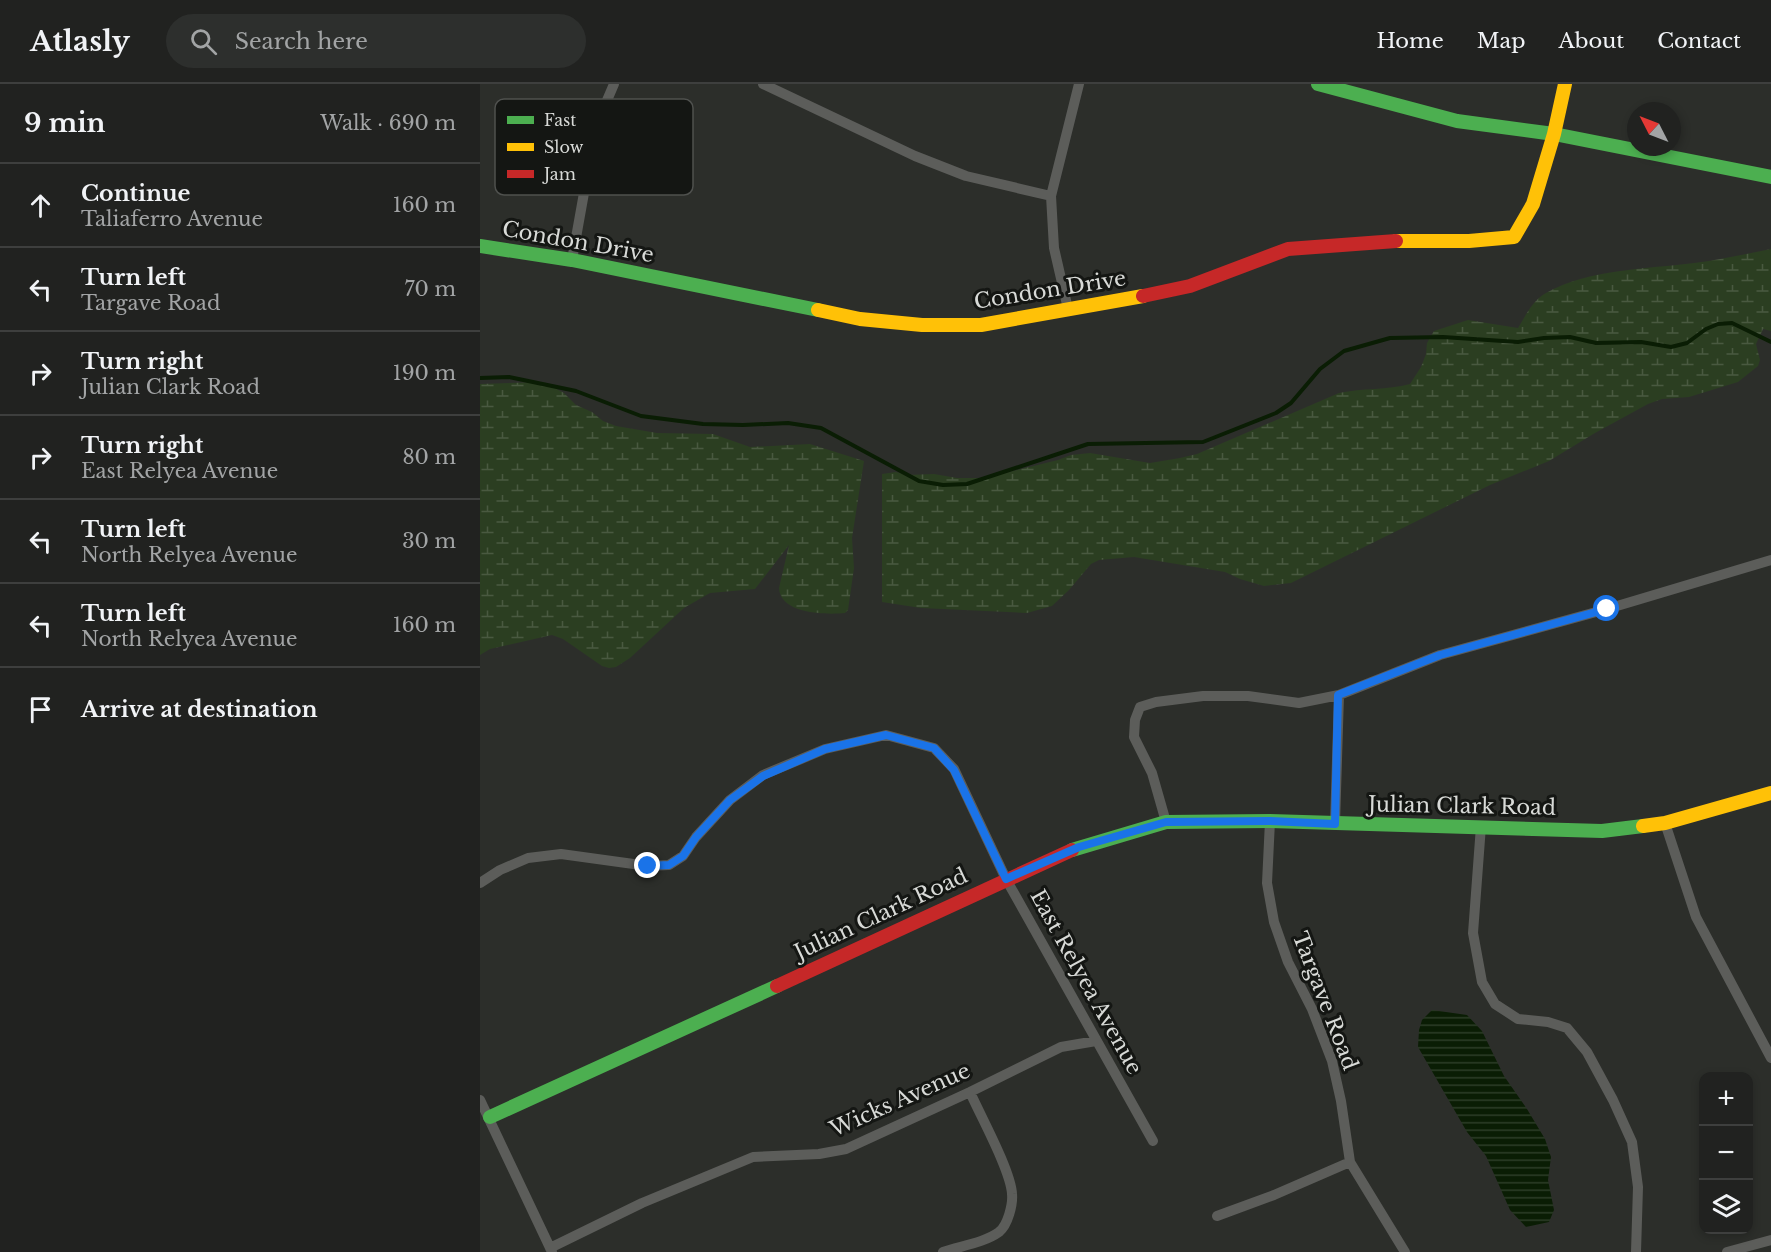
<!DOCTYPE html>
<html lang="en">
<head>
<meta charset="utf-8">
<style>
  :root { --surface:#212220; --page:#2d2f2d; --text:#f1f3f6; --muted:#a2a4a5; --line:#3e3f3e }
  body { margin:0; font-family:"Libre Baskerville",serif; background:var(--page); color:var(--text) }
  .controls { position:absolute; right:18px; bottom:18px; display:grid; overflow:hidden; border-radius:12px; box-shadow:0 3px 9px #0003 }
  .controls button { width:54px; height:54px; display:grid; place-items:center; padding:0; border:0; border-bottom:2px solid var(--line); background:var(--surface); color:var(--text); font:30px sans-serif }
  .compass { position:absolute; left:1147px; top:18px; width:54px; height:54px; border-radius:50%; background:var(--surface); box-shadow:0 3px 9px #0003; rotate:312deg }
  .stop { position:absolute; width:18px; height:18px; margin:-14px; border:4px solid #1a73e8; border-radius:50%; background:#fff }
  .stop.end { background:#1a73e8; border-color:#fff; box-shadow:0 2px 6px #0008 }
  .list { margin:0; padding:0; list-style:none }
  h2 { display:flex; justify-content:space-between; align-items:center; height:78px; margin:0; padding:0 24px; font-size:26px }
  h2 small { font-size:20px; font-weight:400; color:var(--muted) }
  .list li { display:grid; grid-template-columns:39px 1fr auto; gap:18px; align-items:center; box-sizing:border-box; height:84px; padding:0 24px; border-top:2px solid var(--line) }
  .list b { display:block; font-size:22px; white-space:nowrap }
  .list p { margin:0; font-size:20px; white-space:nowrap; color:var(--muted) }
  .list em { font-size:20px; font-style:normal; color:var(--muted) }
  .icon { flex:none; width:33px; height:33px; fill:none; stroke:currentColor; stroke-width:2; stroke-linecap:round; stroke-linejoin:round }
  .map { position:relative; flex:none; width:1291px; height:1168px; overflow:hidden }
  header { display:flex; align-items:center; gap:36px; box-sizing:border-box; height:84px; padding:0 30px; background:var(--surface); border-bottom:2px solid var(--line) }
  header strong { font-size:28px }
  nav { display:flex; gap:33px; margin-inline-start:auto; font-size:21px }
  .search { width:420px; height:54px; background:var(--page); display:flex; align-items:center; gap:15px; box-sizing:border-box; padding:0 21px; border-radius:33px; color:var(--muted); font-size:22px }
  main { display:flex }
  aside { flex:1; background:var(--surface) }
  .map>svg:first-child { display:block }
</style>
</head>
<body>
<header>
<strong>Atlasly</strong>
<div class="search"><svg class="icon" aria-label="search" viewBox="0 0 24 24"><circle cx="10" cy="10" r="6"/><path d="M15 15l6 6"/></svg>Search here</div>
<nav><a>Home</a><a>Map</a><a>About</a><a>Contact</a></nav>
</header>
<main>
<aside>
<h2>9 min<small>Walk · 690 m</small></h2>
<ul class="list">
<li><svg class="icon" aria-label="ahead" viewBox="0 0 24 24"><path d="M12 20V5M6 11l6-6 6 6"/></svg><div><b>Continue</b><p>Taliaferro Avenue</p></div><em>160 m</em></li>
<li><svg class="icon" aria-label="left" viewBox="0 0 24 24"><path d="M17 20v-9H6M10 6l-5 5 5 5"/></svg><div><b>Turn left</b><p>Targave Road</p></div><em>70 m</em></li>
<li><svg class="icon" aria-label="right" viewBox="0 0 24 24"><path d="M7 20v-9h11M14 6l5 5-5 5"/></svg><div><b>Turn right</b><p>Julian Clark Road</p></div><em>190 m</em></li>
<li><svg class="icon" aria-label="right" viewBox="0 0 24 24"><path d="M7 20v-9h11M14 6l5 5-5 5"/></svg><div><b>Turn right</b><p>East Relyea Avenue</p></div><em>80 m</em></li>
<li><svg class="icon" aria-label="left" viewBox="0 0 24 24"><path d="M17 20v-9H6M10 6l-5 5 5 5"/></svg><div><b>Turn left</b><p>North Relyea Avenue</p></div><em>30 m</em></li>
<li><svg class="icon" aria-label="left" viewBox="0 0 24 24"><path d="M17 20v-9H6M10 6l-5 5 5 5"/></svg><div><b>Turn left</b><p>North Relyea Avenue</p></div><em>160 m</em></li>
<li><svg class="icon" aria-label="arrive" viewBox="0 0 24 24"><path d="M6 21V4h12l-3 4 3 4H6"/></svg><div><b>Arrive at destination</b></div></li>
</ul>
</aside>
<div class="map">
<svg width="1291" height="1168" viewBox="0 0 1291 1168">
  <defs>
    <pattern id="wetland-marsh" width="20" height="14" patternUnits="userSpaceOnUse" patternTransform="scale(1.5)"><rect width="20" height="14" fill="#2b3e21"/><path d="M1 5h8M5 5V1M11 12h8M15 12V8" fill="none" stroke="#495940"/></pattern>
    <pattern id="water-rules" width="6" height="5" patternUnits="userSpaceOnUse" patternTransform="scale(1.5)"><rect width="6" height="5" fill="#0a1d04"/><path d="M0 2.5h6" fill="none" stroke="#2d3d28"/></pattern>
  </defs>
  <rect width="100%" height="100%" fill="#2c2e2a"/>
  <!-- wetland -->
  <path fill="url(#wetland-marsh)" d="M1291,165V247L1283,245L1276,260L1280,276L1278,282L1258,298L1209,313L1182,315L1168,320L1115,349L1069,377L1010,401L811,499L784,502L760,495L745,488L654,473L619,476L611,480L589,506L572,522L547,529L441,524L402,518V390L416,388L427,391L454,390L477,394H505L578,376L591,371L610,369L670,379L700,374L717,370L859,309C883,304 907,306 930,300L941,283L946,270L947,259L954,247L988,236L1038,244C1046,231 1052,217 1066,209C1108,185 1168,185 1214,179C1240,176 1265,170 1291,165Z
    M63,298L84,309L96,321L112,328L123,337L136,342L177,349L233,350L270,363L330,360L384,377L372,454L374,484L368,526L365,529C346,531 300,530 299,504L309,461L275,505L230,509L204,524L150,574L136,583L129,584L122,582L83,555L72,551L10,565L0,571V300Z"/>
  <!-- water -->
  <path fill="url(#water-rules)" d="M952,926L987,931L1002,947L1024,992L1047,1025L1065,1055L1071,1073L1068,1096L1074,1126L1069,1138L1046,1143L1030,1126L1006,1072L987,1048L938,963L939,946L942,936Z"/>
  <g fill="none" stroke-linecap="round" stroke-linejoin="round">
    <!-- stream -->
    <path stroke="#0a1d04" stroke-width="4" d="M0,294L29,293L96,307L161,332L223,340L263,341L308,339L341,344L439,397L463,401L487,400L608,360L723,358L796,329L811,319L840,285L864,267L910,254L963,253L1038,258L1064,254L1090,253L1116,259L1161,258L1191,263L1207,259L1226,245L1238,240L1252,239L1291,258"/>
    <!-- street -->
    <path stroke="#5c5d5a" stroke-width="10" d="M283,0L435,72L486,92L571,112
      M92,176L116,42L134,0
      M588,225L574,164L571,112L599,0
      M790,737L787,799L794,838L808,878L832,925L852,977L861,1017L870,1078L925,1168
      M686,738L672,689L654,653L655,636L660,623L676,618L723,612H768L819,619L859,611L960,571L1127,525L1291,476
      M1185,739L1216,833L1291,974
      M855,740L859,611
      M1001,742L993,849L1002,898L1015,920L1038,935L1068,938L1087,944L1107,968L1133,1016L1152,1058L1158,1103L1156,1168
      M0,799L20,786L48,774L81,770L168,782L189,781L203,772L216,753L250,716L283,691L345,665L406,651L454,664L474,685L526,795L673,1057
      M0,1016L72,1168
      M737,1132L794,1111L870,1078
      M70,1164L162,1119L273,1073L339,1070L366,1065L490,1008L581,963L616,957
      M463,1168C480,1162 504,1159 519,1148C528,1141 533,1120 532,1110C531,1087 500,1031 490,1008
      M1247,1168L1291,1156"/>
    <!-- fast -->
    <path stroke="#4caf50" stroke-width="14" d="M838,0L977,37L1074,50L1291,93
      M0,162L92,176L338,226
      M592,766L686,738L790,737L1122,747L1163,742
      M10,1033L297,902"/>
    <!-- slow -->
    <path stroke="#ffc107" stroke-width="14" d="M916,157H989L1034,153L1053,120L1074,50L1085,0
      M338,226L380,235L442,241H501L663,212
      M1163,742L1185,739L1291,709"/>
    <!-- jam -->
    <path stroke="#c62828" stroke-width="14" d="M663,212L710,202L808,165L916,157
      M297,902L592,766"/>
  </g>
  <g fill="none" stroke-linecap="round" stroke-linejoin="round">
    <!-- route -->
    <path stroke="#1a73e8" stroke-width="8" d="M168,782L189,781L203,772L216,753L250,716L283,692L345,665L406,651L454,664L474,686L526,795L599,763L686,738L790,737L855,740L858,611L960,571L1127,525"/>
  </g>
  <g text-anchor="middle" stroke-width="6" stroke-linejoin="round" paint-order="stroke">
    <!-- street labels -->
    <g font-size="21" fill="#d8dad7" stroke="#141613">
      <text transform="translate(98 158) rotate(10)" y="7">Condon Drive</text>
      <text transform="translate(570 206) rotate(-9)" y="7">Condon Drive</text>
      <text transform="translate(982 722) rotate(1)" y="7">Julian Clark Road</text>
      <text transform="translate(401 830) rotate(-25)" y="7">Julian Clark Road</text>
      <text transform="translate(606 898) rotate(61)" y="7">East Relyea Avenue</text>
      <text transform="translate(845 917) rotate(69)" y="7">Targave Road</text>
      <text transform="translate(420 1016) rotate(-24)" y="7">Wicks Avenue</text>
    </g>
  </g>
  <!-- legend -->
  <rect x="15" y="15" width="198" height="96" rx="9" fill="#141613" stroke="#4f514e" stroke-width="1.5"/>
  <rect x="27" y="32" width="27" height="8" fill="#4caf50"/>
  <rect x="27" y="59" width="27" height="8" fill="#ffc107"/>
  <rect x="27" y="86" width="27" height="8" fill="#c62828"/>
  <g font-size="16" fill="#d8dad7">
    <text x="64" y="42">Fast</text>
    <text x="64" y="69">Slow</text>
    <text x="64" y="96">Jam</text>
  </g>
</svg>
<div class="controls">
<button>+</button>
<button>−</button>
<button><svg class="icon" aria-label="layers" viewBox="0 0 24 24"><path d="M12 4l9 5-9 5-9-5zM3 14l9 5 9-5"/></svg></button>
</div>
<svg class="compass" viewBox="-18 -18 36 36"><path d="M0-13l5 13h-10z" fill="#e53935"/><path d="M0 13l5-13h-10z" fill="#a2a4a5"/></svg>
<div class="stop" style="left:1127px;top:525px"></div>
<div class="stop end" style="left:168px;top:782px"></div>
</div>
</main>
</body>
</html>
